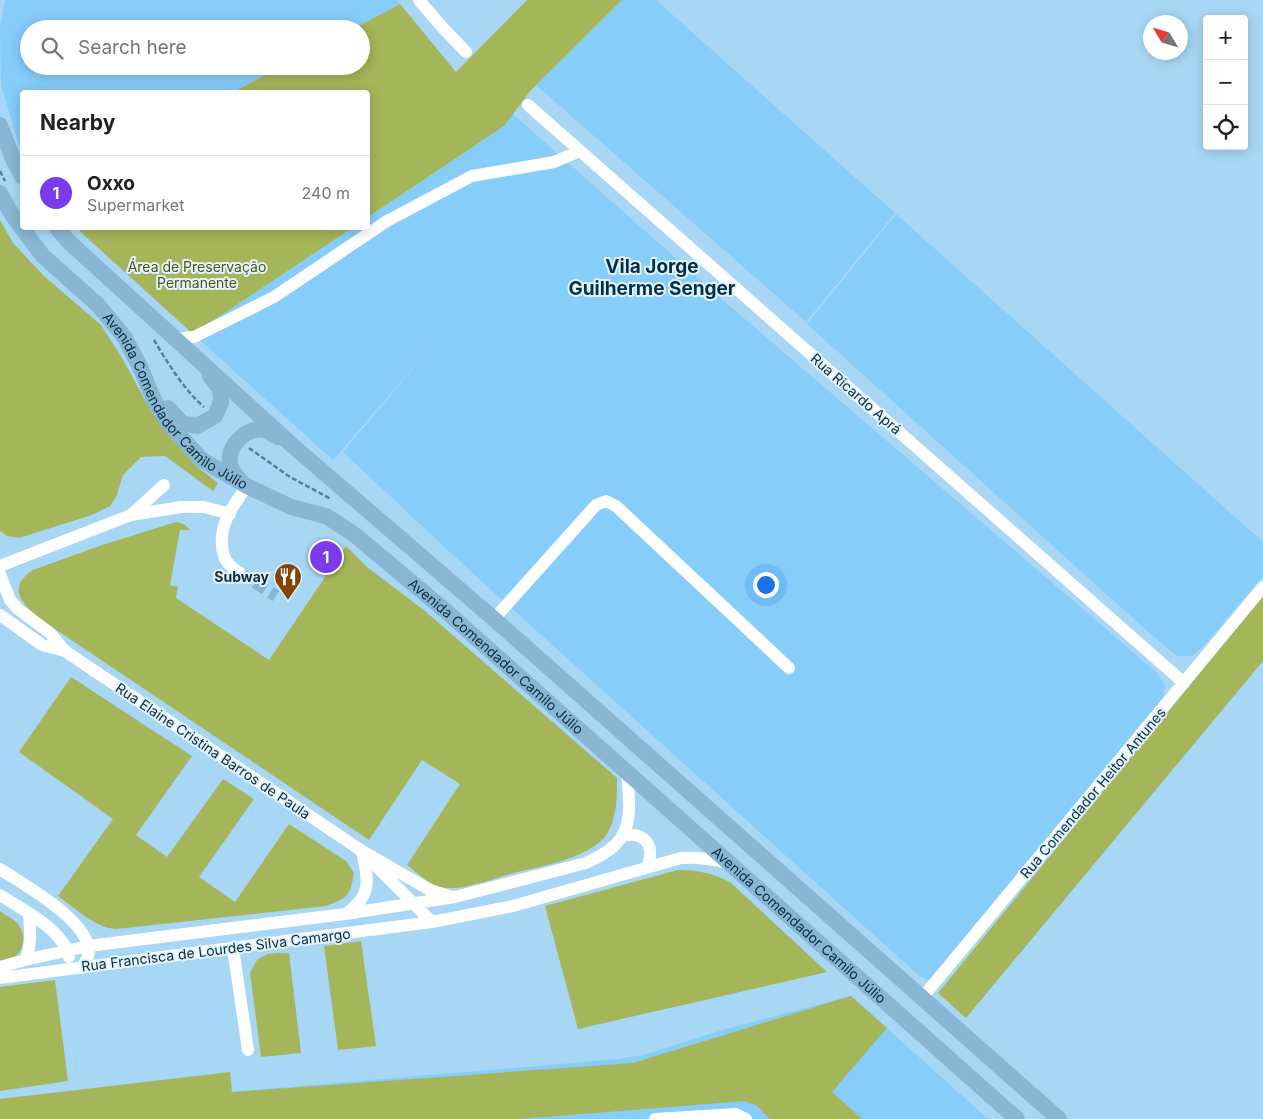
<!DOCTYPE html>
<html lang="en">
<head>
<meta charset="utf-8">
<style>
  :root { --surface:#fff; --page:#f6f6f6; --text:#202124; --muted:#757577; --line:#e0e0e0; --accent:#7c3aed }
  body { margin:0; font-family:Inter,sans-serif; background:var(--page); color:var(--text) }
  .controls { position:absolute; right:15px; top:15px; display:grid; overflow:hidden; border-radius:5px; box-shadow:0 2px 12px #0003 }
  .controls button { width:45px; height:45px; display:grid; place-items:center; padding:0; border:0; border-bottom:1px solid var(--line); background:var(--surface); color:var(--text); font:25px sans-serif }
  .compass { position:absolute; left:1143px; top:15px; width:45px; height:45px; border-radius:50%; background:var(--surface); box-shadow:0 2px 12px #0003; rotate:308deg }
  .you { position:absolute; left:765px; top:584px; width:18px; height:18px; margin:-12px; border:4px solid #fff; border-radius:50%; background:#1a73e8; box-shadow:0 0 0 8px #1a73e833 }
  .badge { display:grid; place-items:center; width:32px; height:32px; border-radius:50%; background:var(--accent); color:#fff; font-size:16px; font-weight:700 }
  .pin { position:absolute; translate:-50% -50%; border:2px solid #fff; box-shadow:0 1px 5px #0006 }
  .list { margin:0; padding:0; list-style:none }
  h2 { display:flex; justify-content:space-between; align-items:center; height:65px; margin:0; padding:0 20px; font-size:21px }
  h2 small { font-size:16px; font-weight:400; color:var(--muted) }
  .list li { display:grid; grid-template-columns:32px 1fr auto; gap:15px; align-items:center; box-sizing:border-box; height:75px; padding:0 20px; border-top:1px solid var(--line) }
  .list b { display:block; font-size:19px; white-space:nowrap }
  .list p { margin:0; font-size:16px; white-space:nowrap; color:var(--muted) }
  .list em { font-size:16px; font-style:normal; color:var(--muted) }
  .icon { flex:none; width:28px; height:28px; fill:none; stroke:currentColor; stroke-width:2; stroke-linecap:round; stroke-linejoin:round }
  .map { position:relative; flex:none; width:1263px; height:1119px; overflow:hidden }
  .search { position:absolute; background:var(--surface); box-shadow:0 2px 12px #0003; left:20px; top:20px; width:350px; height:55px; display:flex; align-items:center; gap:12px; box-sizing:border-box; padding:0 18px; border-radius:28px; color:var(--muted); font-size:19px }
  .panel { position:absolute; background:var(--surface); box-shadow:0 2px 12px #0003; left:20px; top:90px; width:350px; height:140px; border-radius:5px }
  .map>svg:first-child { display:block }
</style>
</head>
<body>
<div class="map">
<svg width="1263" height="1119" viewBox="0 0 1263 1119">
  <rect width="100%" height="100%" fill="#a8d7f6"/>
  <!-- built -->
  <path fill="#86cdf9" d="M5,0H397L400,4L353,29H29V66H283L233,92H22V156L1,85L0,28Z
    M622,0H656L895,213L806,322L536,85Z
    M513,114L724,301L1156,672L1165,685L1164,696L936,975L927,980L916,973L468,569L343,452L432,346L333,460L193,334L352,228H368V217L504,126Z
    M896,214L1263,542V576L1202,648L1193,656H1177L1146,630L807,324Z
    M851,996L988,1119H231L232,1092L618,1059L644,1055L719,1031Z"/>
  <!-- green -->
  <path fill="#a5b559" d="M527,0H622L531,90L504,126L368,217V92H233L283,66H361V29H353L400,4L456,72Z
    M0,220L13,243L44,276L101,325L122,358L151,411L175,441L196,466L218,483L213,491L165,456L141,457L123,475L117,495L110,506L92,515L19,538L7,536L0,531Z
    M77,228H352L193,334L85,236Z
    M176,522C183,523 186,525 190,530H180L170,585L178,587L176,598L269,660L346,546L367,567L425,611L617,778C617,798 617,817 607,834C601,843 589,850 580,854C558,864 533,868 510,874C490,880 467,889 446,888C431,887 419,874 407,865L460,784L422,760L369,840L46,623C26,608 3,589 33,570L102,545Z
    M1263,596V661L966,1018L938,993Z
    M71,677L192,756L136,835L167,857L223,779L254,799L199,877L235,902L289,824L346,861L354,873C350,896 348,898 326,906L116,929C95,928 75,908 58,896L113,819L19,752Z
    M678,870C699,870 711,873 730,882L827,972L578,1029L545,906Z
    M0,911C5,915 12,918 16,922C29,934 24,955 8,961C5,961 3,961 0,962Z
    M361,941L376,1046L338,1050L324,946Z
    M278,953H289L301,1053L261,1057L250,973L257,960L267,954Z
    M55,980L68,1081L0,1091V987Z
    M851,996L887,1028L832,1092L862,1119H770L756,1105L744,1101L520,1119H0V1099L230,1072L232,1092L633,1063Z"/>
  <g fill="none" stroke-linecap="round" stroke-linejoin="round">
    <!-- minor-tunnel -->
    <path stroke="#88b5d2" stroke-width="12" stroke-dasharray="12 6" stroke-linecap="butt" d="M240,573L276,596"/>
    <!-- path -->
    <path stroke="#567f99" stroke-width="2.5" stroke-dasharray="5 2.5" stroke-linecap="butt" d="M0,171L5,181
      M154,340C167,362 185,391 204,407
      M249,448L290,477L331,499"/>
    <!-- minor -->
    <path stroke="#fff" stroke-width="12" d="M419,0L443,28L466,52
      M528,105L1184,683
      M175,339L194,337L274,297L387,221L472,176L554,162L580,151
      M131,515L181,507H204L230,514
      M0,566L131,515L164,485
      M240,573C237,571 233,569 231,566C227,563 224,557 223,552C217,526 233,506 247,486
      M0,574L10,600L18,609L50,633L65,651L362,851L430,890L452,897
      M0,615L42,645L65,651
      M494,619L596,505L606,501L616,506L789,668
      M622,836C637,832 651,838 650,855C650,856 649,862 649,863C648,866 646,867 644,869
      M374,864L432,922
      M0,869C24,885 87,919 89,951C89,957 85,963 81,968
      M0,895C19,907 51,924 63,943C66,947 68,953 69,957
      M347,913C373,894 368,879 362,851
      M233,948L248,1050
      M25,960C32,946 30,929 29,914
      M0,967L25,960L88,946L345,914L455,897L586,863C596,858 608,853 616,844C634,827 629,795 627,773
      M0,978L432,922L513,906L681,858C697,857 711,859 728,863
      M922,998L1263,587
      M655,1119L736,1114L746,1119"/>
    <!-- major -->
    <g stroke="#89b6d2" stroke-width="16">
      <path d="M0,125L13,159L22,176"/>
      <path id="s1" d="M0,193L12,215L43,256L98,305L125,338L141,369L154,400L167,422L202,460L247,486L291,507L326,516L355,535L448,613L1017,1119"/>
      <path d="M57,228L68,241L293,446L494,619L1059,1119"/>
      <path d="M168,408L182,423L197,426L215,416L221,402L220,389L210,376"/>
      <path d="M240,480C235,475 231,471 230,464C226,447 247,426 264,430C268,431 273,435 278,437"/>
    </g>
  </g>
  <!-- icons -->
  <defs>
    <symbol id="restaurant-pin" viewBox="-11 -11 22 30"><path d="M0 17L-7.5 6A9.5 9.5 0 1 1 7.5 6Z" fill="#824403" stroke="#e3f3fe"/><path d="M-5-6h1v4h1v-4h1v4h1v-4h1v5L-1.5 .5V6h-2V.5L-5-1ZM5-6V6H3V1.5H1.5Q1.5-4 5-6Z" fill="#fff"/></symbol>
  </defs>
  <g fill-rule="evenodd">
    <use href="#restaurant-pin" x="272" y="561" width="32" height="43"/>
  </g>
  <g text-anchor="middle" stroke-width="4" stroke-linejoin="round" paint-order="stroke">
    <!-- park labels -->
    <g font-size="14" fill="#4c5612" stroke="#e3f3fe">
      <text x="197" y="272">Área de Preservação<tspan x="197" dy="16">Permanente</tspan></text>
    </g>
    <!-- street labels -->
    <g font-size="14" fill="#092d42" stroke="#e3f3fe">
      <text transform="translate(856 394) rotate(41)" y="5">Rua Ricardo Aprá</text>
      <text dy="5" stroke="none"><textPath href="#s1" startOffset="276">Avenida Comendador Camilo Júlio</textPath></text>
      <text dy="5" stroke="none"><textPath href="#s1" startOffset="696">Avenida Comendador Camilo Júlio</textPath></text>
      <text transform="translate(213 751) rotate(34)" y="5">Rua Elaine Cristina Barros de Paula</text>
      <text transform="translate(1093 793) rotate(-50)" y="5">Rua Comendador Heitor Antunes</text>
      <text dy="5" stroke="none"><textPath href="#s1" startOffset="1101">Avenida Comendador Camilo Júlio</textPath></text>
      <text transform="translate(216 950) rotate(-7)" y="5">Rua Francisca de Lourdes Silva Camargo</text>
    </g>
    <!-- poi labels -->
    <g font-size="14" font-weight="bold" fill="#092d42" stroke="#e3f3fe" text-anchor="end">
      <text x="269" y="582">Subway</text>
    </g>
    <!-- district labels -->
    <g font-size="19" font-weight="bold" fill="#01314a" stroke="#e3f3fe">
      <text x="652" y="273">Vila Jorge<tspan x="652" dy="22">Guilherme Senger</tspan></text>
    </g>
  </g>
</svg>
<div class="controls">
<button>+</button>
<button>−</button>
<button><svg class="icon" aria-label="locate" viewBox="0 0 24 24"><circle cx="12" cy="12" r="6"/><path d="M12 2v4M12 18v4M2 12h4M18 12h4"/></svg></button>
</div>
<svg class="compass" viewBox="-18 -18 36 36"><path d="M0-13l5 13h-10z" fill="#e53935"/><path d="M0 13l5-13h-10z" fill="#757577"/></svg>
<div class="you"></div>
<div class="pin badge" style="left:326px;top:557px">1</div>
<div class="search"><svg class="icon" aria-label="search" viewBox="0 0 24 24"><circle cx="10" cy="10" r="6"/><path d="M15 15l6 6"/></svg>Search here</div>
<section class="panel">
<h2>Nearby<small></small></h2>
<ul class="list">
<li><span class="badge">1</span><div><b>Oxxo</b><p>Supermarket</p></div><em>240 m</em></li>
</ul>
</section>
</div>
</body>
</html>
